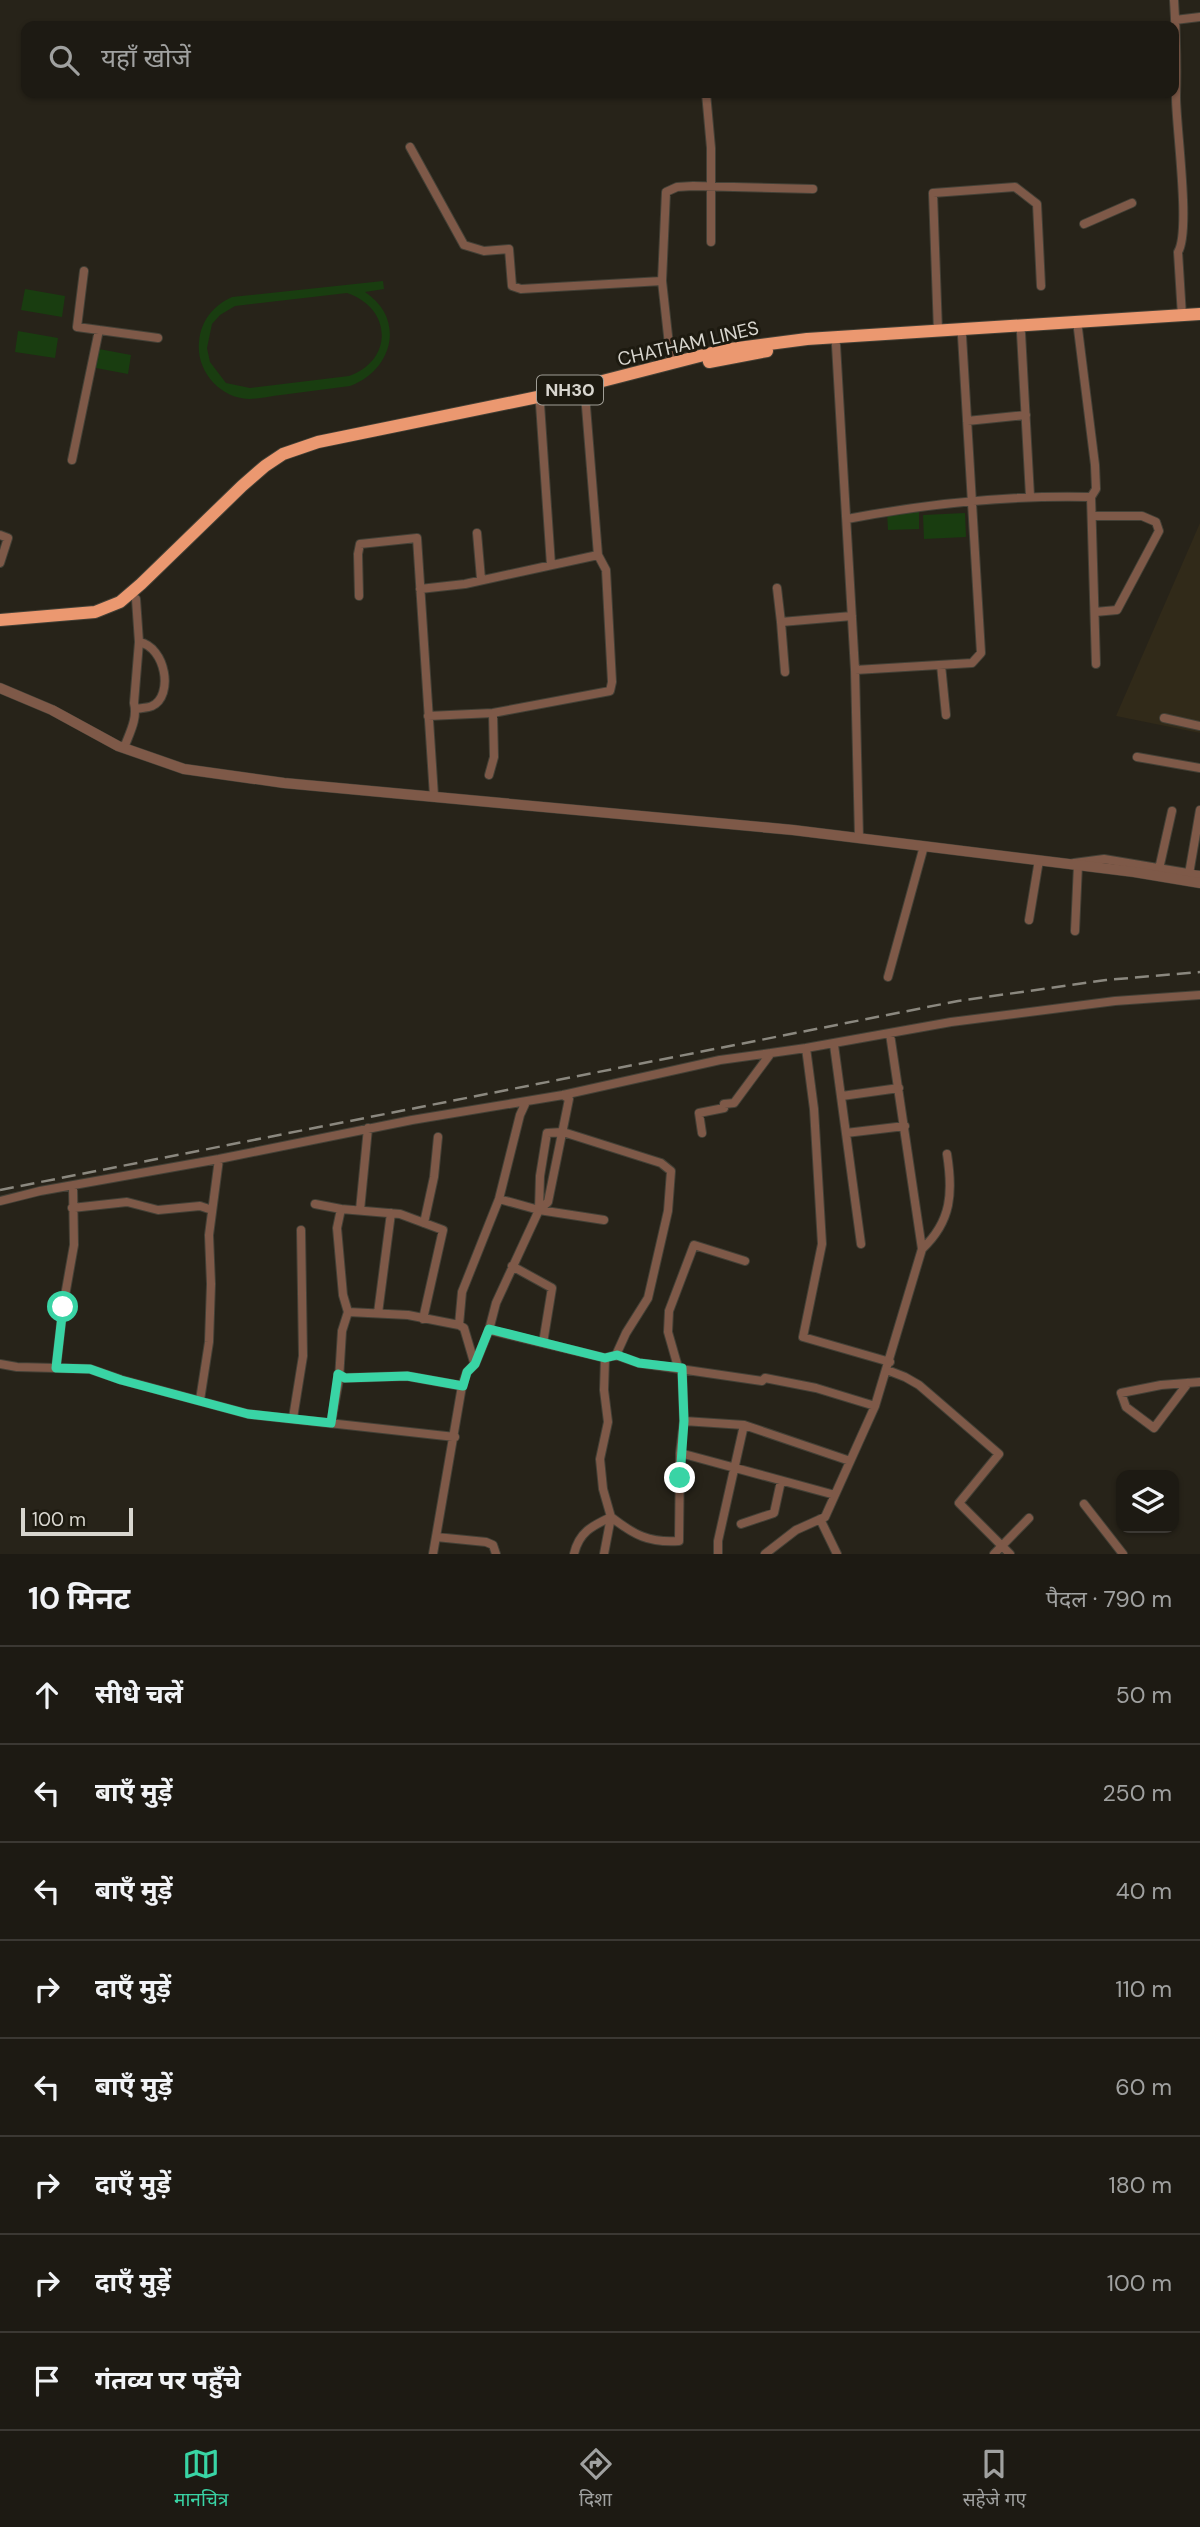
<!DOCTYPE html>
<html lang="hi">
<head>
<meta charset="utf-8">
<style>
  :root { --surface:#1d1a13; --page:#2a2721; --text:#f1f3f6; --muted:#a0a1a0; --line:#3b3833; --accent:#39d4a5 }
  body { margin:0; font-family:"DM Sans","Noto Sans Devanagari",sans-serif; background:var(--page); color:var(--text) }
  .controls { position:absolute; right:21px; bottom:21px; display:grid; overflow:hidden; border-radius:14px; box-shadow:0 2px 5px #0004 }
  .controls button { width:63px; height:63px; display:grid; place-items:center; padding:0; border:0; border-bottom:2px solid var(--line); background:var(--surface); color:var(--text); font:35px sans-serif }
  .scale { position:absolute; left:21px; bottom:18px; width:112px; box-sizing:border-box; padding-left:7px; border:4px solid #d8d6cf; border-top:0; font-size:19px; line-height:24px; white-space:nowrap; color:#d8d6cf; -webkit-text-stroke:5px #1d1a10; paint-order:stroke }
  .stop { position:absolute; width:21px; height:21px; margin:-16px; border:5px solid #39d4a5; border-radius:50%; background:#fff }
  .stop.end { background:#39d4a5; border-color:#fff; box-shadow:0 2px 7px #0008 }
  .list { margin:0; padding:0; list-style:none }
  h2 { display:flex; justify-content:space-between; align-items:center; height:91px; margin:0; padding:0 28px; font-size:30px }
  h2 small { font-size:23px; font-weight:400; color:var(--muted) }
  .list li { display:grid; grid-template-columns:46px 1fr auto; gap:21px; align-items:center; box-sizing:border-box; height:98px; padding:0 28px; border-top:2px solid var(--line) }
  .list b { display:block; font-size:26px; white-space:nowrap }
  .list em { font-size:23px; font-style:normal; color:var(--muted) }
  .icon { flex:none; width:38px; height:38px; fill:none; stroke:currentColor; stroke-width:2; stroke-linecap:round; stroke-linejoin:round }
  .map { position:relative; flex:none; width:1200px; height:1554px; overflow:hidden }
  .search { position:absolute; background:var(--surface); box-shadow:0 2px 5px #0004; left:21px; right:21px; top:21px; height:77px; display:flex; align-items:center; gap:18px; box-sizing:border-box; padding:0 24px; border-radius:14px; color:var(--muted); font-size:26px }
  .sheet { height:875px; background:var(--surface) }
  nav { display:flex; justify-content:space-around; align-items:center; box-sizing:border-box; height:98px; border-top:2px solid var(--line); background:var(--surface); font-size:19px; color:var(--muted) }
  nav a { display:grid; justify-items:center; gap:4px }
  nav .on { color:var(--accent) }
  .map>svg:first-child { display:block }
</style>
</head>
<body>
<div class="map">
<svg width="1200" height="1554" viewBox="0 0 1200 1554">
  <rect width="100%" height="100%" fill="#272319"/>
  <!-- education -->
  <path fill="#312a19" d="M1200,523V733L1116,716Z"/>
  <!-- green -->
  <path fill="#193d10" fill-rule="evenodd" d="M383,281L384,289L365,292C406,319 393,370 350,386C327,389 304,392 281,395C271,396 259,399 249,399C219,398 196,370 199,342C201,320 213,306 232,297ZM347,293C392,308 394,360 349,376L250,388L226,383L210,362L207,348L212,324L220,315L235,306Z
    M25,289L65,296L62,317L21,310Z
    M18,331L58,338L55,358L15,352Z
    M99,349L131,355L128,374L96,368Z
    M919,510V529L888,530L887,512Z
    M965,513L966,537L924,539L923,515Z"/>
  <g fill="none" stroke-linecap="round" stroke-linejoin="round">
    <defs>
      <path id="minor" d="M1174,0C1176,32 1177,65 1176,97C1176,127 1191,231 1178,252L1182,316
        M1175,20L1200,17
        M706,93L711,148V242
        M410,147L464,245L484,251L509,249L512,286L521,289L662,281
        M1084,224L1132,203
        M84,271L77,327L158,338
        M1078,329L1095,465L1096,489L1091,497L1096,664
        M938,331L933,193L1015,187L1037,204L1041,286
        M1021,333L1030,496
        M836,345L855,670
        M671,363L662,281L666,192L677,187L693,186L813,189
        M540,404L551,565
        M967,421L1026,415
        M72,460L99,330
        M1093,516H1142L1156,522L1159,531L1117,610L1095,612
        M847,519C930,503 1007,495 1091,497
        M477,533L481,579
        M0,535L8,538L0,563
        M777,588L781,622L852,616
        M420,589L465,584L598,555
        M359,596L358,554L360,544L417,538L434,796
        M781,622L785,672
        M941,665L946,715
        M135,709C140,708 148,708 152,706C174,696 166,647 139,642
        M428,716L493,713L610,691L612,682L606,570L598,555L585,394
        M1164,718L1200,726
        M124,748C129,734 138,719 134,703L139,642L136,599
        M1137,757L1200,768
        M489,775L494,757L493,713
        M859,838L855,670L972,663L981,653L962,336
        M1074,863L1104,859L1200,875
        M1159,869L1172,811
        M1189,874L1200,810
        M1029,920L1039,860
        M1075,931L1078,865
        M888,977L924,846
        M834,1045L861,1244
        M842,1096L899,1088
        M702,1133L699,1113L724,1108V1104L734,1103L771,1053L806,1048
        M846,1133L905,1126
        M73,1186L74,1245L63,1307L56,1368L90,1369L122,1380L248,1414L455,1437
        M499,1199L539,1210L604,1220
        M0,1201L40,1191L219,1159L412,1120L563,1095L720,1060L771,1053
        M315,1204L341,1209L337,1228L343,1295L348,1312L342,1331L339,1379L331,1423
        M72,1208L127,1202L158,1210L200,1206L212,1210
        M341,1209L400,1214L443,1230L423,1319
        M360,1210L368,1128
        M539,1210L548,1202L569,1099L563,1095
        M424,1223L434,1177L438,1137
        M922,1249C952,1221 953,1192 947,1154
        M512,1266L552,1288L543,1343
        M348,1312L408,1315L459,1325L464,1328L474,1362
        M378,1313L391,1213
        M459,1325L462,1292L499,1199L520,1115L526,1102
        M616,1355L626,1333L648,1298L668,1211L671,1171L661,1163L563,1132L547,1133L540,1176L539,1210L496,1303L489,1330L605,1358L616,1355L639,1363L762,1381L765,1378L816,1388L875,1406
        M890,1362L803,1337L822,1244L814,1109L806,1048L951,1022L1115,1001L1200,995
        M0,1364L17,1367L56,1368
        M678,1367L668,1332L669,1311L694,1245L745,1261
        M887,1370L905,1377L919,1385L999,1454L959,1503L1010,1554
        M338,1374L345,1378L407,1376L462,1386
        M1188,1383L1154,1428L1126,1407L1121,1393L1161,1385L1200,1382
        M200,1400L209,1342L211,1284L209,1235L219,1159
        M293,1418L303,1356L301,1230
        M684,1421L744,1425L718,1541V1554
        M744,1425L850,1461
        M680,1453L835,1495
        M1084,1504L1123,1554
        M611,1517C634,1535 649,1543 679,1541L680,1453L684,1421L682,1368
        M820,1519L837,1554
        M741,1524L774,1513L781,1481
        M436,1537L486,1542L493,1545L496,1554
        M433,1554L462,1386L467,1372L475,1364L489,1330
        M574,1554C579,1532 592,1526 611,1517
        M604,1554L611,1517L603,1489L600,1459L608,1422L604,1390L605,1358
        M765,1554L796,1530L825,1517L875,1406L922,1249L890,1034
        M994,1554L1029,1518"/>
      <path id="tertiary" d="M0,688L52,710L118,746L184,769L284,783L793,830L1134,872L1200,883"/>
      <path id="trunk" d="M709,362L767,351
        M0,620L95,612L120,602L141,584L242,486L265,466L283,454L318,442L552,394L723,350L807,339L1200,314"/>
    </defs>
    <!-- minor casing -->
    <use href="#minor" stroke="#434036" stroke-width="10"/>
    <!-- tertiary casing -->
    <use href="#tertiary" stroke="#434036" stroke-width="11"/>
    <!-- trunk casing -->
    <use href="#trunk" stroke="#434036" stroke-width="14"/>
    <!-- minor -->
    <use href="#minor" stroke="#7e5948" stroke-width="8"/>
    <!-- tertiary -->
    <use href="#tertiary" stroke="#7e5948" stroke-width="10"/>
    <!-- trunk -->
    <use href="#trunk" stroke="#eb9870" stroke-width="12"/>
    <!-- rail -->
    <path stroke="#8b887f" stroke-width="2.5" stroke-dasharray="14 7" stroke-linecap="butt" d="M0,1190L958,1001L1106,980L1200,972"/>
  </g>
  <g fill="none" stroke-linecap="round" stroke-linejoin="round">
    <!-- route -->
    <path stroke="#39d4a5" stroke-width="9" d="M63,1307L56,1368L90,1369L121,1380L248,1414L331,1423L338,1374L345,1378L407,1376L463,1386L467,1372L475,1364L489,1329L605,1358L617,1355L639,1363L682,1368L684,1421L680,1478"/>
  </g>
  <g text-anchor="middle" stroke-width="6" stroke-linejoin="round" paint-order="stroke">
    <!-- shield labels -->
    <rect fill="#1d1a10" stroke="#a09e96" stroke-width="2" x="537" y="375.5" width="66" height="29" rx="5"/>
    <g font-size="18" font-weight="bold" fill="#d8d6cf">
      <text x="570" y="396">NH30</text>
    </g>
    <!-- street labels -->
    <g font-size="19" fill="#d8d6cf" stroke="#1d1a10">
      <text transform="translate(688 343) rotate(-13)" y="7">CHATHAM LINES</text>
    </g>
  </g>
</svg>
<div class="controls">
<button><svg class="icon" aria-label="layers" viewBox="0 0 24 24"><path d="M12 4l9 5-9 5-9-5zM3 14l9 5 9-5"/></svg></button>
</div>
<div class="scale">100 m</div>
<div class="stop" style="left:63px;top:1307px"></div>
<div class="stop end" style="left:680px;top:1478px"></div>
<div class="search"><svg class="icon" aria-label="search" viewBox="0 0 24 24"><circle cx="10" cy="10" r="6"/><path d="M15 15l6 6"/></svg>यहाँ खोजें</div>
</div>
<section class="sheet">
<h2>10 मिनट<small>पैदल · 790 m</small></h2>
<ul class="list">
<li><svg class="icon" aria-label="ahead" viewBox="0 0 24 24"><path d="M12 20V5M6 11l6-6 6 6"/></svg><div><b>सीधे चलें</b></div><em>50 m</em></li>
<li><svg class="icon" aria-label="left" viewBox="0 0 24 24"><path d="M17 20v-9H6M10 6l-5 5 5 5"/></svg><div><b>बाएँ मुड़ें</b></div><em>250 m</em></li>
<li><svg class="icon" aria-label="left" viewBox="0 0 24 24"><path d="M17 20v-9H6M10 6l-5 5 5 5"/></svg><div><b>बाएँ मुड़ें</b></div><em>40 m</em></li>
<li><svg class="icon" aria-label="right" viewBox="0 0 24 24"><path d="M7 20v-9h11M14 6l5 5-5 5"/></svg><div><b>दाएँ मुड़ें</b></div><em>110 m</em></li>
<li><svg class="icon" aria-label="left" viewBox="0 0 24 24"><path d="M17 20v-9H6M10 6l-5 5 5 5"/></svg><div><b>बाएँ मुड़ें</b></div><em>60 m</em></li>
<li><svg class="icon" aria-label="right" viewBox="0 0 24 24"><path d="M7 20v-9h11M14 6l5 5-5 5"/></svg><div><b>दाएँ मुड़ें</b></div><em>180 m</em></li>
<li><svg class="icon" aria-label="right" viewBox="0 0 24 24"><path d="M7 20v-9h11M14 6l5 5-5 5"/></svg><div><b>दाएँ मुड़ें</b></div><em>100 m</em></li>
<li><svg class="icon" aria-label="arrive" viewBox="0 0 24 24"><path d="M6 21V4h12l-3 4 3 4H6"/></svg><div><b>गंतव्य पर पहुँचे</b></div></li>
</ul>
</section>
<nav>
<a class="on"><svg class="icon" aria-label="map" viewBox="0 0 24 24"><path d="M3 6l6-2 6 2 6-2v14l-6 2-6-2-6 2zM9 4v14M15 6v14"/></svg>मानचित्र</a>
<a><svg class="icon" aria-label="directions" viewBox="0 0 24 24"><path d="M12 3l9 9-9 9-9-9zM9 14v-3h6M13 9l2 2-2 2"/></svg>दिशा</a>
<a><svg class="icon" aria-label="saved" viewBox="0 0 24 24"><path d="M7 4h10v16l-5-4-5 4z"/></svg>सहेजे गए</a>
</nav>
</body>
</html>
